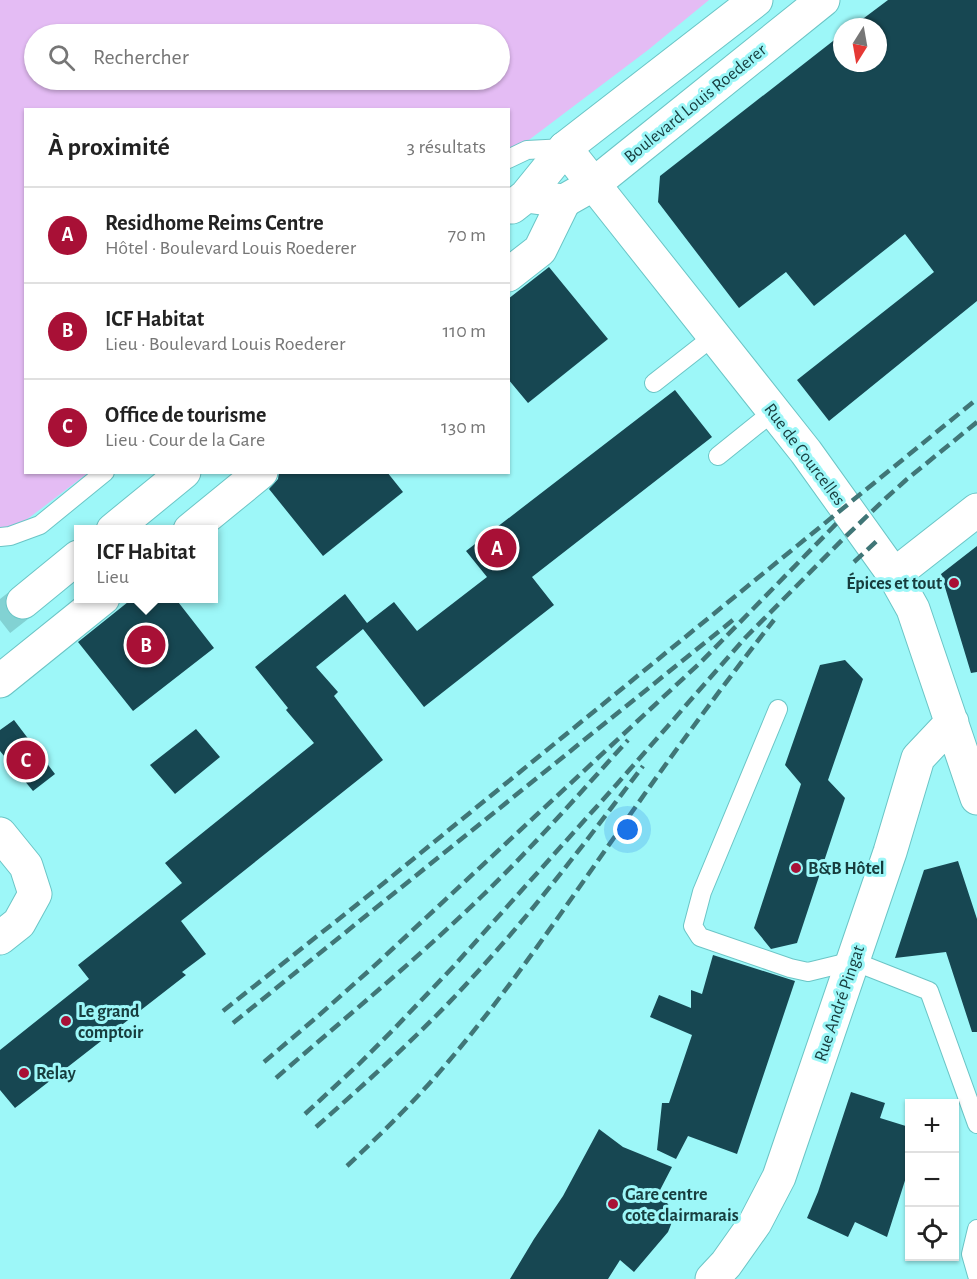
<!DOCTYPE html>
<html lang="fr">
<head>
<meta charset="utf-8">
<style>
  :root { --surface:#fff; --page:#f2f2f2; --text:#222; --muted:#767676; --line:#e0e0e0; --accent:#a81036 }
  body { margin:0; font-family:"Alegreya Sans",sans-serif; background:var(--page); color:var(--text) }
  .controls { position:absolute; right:18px; bottom:18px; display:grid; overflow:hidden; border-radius:0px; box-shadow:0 2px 4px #0004 }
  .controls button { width:54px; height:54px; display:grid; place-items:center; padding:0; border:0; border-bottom:2px solid var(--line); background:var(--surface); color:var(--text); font:30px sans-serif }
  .compass { position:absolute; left:833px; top:18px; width:54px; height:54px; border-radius:50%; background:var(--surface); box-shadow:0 2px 4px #0004; rotate:191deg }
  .you { position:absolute; left:628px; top:830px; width:21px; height:21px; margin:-15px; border:4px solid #fff; border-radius:50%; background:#1a73e8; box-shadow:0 0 0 9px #1a73e833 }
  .badge { display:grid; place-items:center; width:39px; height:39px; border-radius:50%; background:var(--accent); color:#fff; font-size:20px; font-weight:700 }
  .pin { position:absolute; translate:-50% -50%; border:3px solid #fff; box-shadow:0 2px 6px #0006 }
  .popup { position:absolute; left:74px; top:525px; width:144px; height:78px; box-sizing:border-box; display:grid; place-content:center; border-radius:0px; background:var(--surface); filter:drop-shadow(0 2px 4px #0005); font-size:20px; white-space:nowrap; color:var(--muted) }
  .popup b { font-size:22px; color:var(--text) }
  .popup::after { content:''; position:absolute; left:50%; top:100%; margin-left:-12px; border:12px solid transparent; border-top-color:var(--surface) }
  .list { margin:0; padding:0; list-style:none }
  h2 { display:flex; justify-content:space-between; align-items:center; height:78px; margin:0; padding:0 24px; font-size:26px }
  h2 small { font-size:20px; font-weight:400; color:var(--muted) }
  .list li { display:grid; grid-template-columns:39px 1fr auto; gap:18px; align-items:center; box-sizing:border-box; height:96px; padding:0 24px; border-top:2px solid var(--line) }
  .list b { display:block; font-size:22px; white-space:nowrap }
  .list p { margin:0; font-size:20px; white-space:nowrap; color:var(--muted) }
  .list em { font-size:20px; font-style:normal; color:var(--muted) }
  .icon { flex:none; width:33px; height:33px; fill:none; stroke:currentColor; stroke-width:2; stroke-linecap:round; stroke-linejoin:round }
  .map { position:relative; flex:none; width:977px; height:1279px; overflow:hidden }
  .search { position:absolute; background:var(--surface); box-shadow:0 2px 4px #0004; left:24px; top:24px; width:486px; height:66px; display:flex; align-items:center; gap:15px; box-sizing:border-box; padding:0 21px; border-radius:33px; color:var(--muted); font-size:22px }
  .panel { position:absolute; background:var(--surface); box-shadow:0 2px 4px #0004; left:24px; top:108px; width:486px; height:366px; border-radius:0px }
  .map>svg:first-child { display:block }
</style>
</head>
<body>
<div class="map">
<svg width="977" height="1279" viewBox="0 0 977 1279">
  <rect width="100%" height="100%" fill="#9df7f8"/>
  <!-- green -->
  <path fill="#e4bcf4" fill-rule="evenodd" d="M0,0H709L648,50L509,155L508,110H26V472L88,473L13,530L0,531ZM34,34H500V80H34Z"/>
  <!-- building -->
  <path fill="#174752" d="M888,0H977V301L829,421L797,380L934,272L905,234L814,306L786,272L739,308L658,202L660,176L842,34V63H878V27H852Z
    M549,267L608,339L528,403L508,379V299Z
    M675,390L712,437L532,577L554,605L424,707L363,629L316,667L338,692L334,696L383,760L181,921L206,954L182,972L186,975L15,1108L0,1090V1050L89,979L78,965L182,883L165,863L314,743L286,710L288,708L255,667L345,594L367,623L394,602L417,631L487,577L466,551Z
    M279,472H387L403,492L323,556L269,489L278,479Z
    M977,546V672L971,673L941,574Z
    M133,598H175L214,648L133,711L78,642Z
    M845,660L863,679L828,780L845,798L797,943L771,949L754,928L801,784L785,765L820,665Z
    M14,720L55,774L33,791L0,751V730Z
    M196,729L220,757L175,794L150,765Z
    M958,861L977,919V1032H972L946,952L895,958L924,870Z
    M713,955L795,981L737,1154L688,1136L676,1159L657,1150L662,1103H669L692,1035L650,1017L659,995L691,1008V990L702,994Z
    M851,1092L885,1103L880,1118L909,1127V1168L887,1237L855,1222L848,1237L807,1218L818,1192Z
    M599,1129L623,1147L672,1167L659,1192L670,1207L672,1214V1222L668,1232L634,1272L620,1260L608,1279H510L534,1239L563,1196Z"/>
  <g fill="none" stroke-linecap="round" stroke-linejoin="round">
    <!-- secondary-tunnel -->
    <path stroke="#82d2d3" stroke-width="33" stroke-dasharray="33 16" stroke-linecap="butt" d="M0,620L23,602"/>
    <defs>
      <path id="service" d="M508,159L527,150L565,148
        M654,383L714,336
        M718,456L774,411
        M0,537L10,536L40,525L105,472
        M778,709L702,892L693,926L700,937L790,968L808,972L853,961L929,991L977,1124
        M977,1229L971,1254L977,1275"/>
      <path id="minor" d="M565,148L806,452L894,575L913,609L977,798
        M508,275L540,250L564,201
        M190,530L261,472
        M894,575L977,510
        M0,681L103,598
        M0,834L26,866L35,894L19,923L0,938
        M712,1279L726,1264L755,1223L779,1177L890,852L918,758L952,722"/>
      <path id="secondary" d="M526,196L564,201L594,184L823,0
        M512,207L526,196L565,148L756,0
        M113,530L184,472
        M23,602L78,557"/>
    </defs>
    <!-- service casing -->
    <use href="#service" stroke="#6bc5c6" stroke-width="20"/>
    <!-- minor casing -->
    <use href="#minor" stroke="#6bc5c6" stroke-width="35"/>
    <!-- secondary casing -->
    <use href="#secondary" stroke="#6bc5c6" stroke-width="35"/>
    <!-- service -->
    <use href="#service" stroke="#fff" stroke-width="18"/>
    <!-- minor -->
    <use href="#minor" stroke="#fff" stroke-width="33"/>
    <!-- secondary -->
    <use href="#secondary" stroke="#fff" stroke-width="33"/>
    <!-- rail -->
    <path stroke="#407677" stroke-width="4.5" stroke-dasharray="12 6" stroke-linecap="butt" d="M854,562L879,539
      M223,1011L374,891L977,399
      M233,1023L733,620
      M264,1062L317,1017L372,968L702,661L838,522
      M276,1078C345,1018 416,960 481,897C533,847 580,793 628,740
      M305,1114L358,1065L392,1031L453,967L617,784L745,638L842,540L886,498L906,480L977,422
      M316,1127C369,1080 423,1032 471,979C533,912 588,839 643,766
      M347,1166C382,1133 417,1099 448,1062C510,989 563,910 618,832C668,760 720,689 774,620"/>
  </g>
  <!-- markers -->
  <g fill="#a81036" stroke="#9df7f8" stroke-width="2">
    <circle cx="954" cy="583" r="6"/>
    <circle cx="796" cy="868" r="6"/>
    <circle cx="66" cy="1021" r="6"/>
    <circle cx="24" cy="1073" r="6"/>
    <circle cx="613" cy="1204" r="6"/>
  </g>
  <g text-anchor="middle" stroke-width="6" stroke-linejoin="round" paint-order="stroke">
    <!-- street labels -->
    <g font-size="18" fill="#173d3e" stroke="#9df7f8">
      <text transform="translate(695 103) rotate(-39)" y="6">Boulevard Louis Roederer</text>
      <text transform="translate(805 454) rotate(53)" y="6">Rue de Courcelles</text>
      <text transform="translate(839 1003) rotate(-71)" y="6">Rue André Pingat</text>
    </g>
    <!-- poi labels -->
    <g font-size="18" font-weight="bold" fill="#173d3e" stroke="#9df7f8" text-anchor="start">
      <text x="942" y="589" text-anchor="end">Épices et tout</text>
      <text x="808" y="874">B&amp;B Hôtel</text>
      <text x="78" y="1017">Le grand<tspan x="78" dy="21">comptoir</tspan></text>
      <text x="36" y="1079">Relay</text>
      <text x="625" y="1200">Gare centre<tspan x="625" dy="21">cote clairmarais</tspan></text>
    </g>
  </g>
</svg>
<div class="controls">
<button>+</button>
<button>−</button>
<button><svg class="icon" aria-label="locate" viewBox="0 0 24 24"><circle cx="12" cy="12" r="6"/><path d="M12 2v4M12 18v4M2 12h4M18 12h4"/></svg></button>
</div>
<svg class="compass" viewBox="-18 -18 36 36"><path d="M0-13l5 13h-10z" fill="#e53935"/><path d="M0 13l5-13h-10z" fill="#767676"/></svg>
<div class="you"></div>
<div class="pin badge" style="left:497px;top:548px">A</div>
<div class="pin badge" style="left:146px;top:645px">B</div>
<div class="popup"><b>ICF Habitat</b>Lieu</div>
<div class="pin badge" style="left:26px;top:760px">C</div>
<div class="search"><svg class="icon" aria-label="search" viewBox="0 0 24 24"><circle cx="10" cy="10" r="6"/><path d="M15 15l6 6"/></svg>Rechercher</div>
<section class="panel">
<h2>À proximité<small>3 résultats</small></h2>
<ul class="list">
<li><span class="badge">A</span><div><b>Residhome Reims Centre</b><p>Hôtel · Boulevard Louis Roederer</p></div><em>70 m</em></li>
<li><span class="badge">B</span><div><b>ICF Habitat</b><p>Lieu · Boulevard Louis Roederer</p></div><em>110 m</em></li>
<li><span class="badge">C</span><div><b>Office de tourisme</b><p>Lieu · Cour de la Gare</p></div><em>130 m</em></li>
</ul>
</section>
</div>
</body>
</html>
